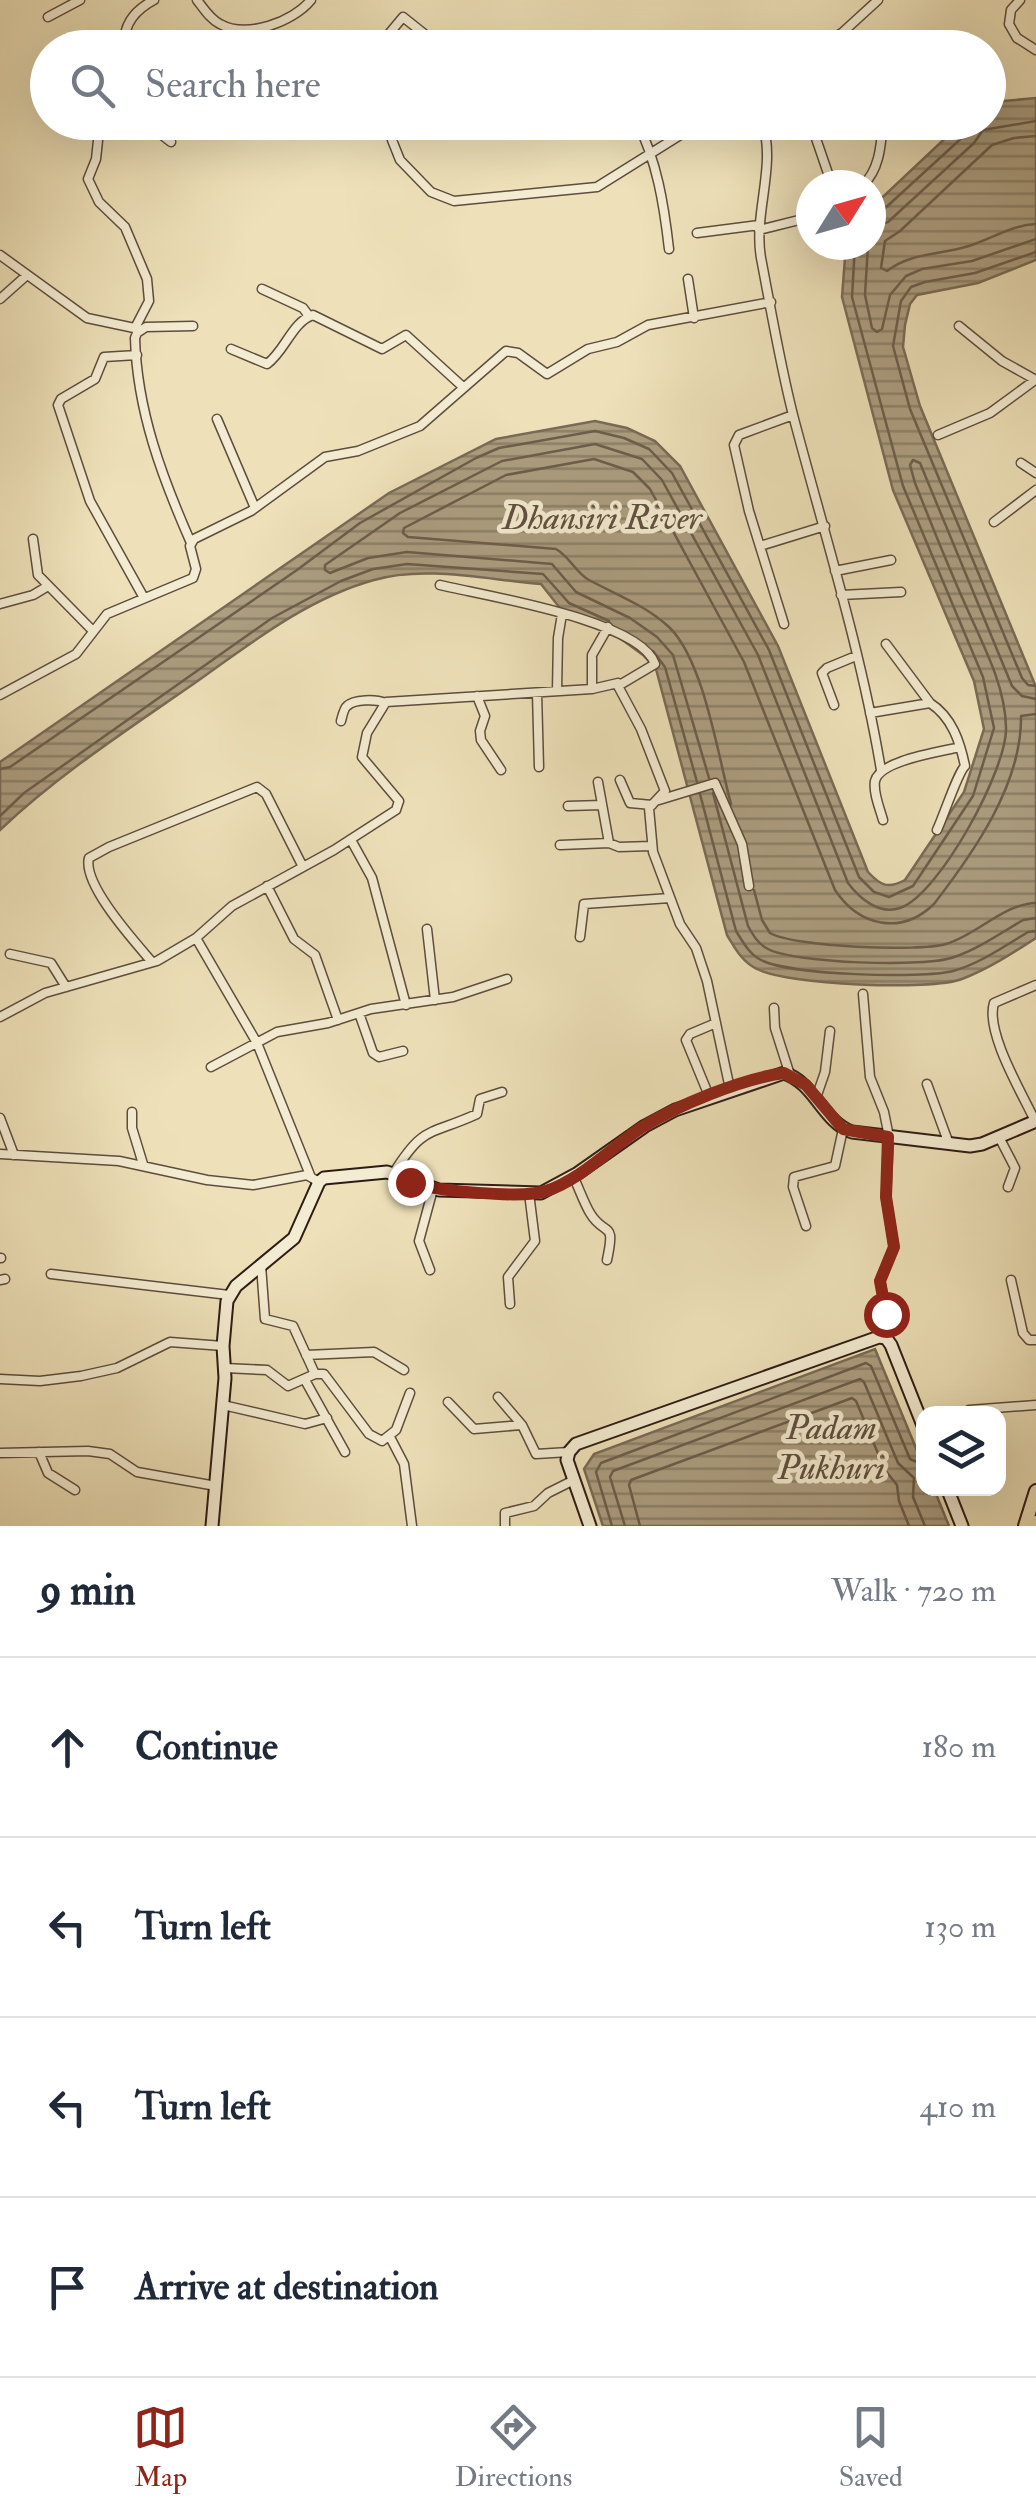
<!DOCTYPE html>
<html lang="en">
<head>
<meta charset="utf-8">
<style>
  :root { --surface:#fff; --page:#f2f2f3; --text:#1f2937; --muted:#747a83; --line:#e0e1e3; --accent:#8f2418 }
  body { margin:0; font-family:"IM FELL Double Pica",serif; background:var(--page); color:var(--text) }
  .controls { position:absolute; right:30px; bottom:30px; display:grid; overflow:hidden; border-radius:20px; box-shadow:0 10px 40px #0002 }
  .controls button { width:90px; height:90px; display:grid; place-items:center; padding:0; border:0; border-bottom:2px solid var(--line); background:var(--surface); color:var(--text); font:50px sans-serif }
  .compass { position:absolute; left:796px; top:170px; width:90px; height:90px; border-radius:50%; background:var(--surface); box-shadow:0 10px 40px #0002; rotate:53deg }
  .stop { position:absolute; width:30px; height:30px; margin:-22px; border:8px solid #8f2418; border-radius:50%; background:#fff }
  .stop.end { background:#8f2418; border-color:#fff; box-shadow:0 2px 10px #0008 }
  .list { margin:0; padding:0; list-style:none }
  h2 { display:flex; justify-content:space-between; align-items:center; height:130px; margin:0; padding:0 40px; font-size:42px }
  h2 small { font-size:32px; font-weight:400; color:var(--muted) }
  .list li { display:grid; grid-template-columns:65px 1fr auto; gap:30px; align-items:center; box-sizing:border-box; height:180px; padding:0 40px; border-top:2px solid var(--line) }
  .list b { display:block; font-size:38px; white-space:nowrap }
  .list em { font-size:32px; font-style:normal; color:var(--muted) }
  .icon { flex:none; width:55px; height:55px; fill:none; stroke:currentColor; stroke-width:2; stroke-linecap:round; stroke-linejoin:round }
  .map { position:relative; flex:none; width:1036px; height:1526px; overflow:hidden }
  .search { position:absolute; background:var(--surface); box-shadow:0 10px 40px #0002; left:30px; right:30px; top:30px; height:110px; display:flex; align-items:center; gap:25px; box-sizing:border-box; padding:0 35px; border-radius:55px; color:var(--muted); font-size:38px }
  .sheet { height:850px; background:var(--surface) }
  nav { display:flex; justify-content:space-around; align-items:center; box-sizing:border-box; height:140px; border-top:2px solid var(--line); background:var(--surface); font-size:28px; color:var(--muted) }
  nav a { display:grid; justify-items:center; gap:5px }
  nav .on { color:var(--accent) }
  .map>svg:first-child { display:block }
</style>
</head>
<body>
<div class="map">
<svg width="1036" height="1526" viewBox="0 0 1036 1526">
  <defs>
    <pattern id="water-rules" width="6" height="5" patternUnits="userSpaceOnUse" patternTransform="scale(2.5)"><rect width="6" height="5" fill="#ac9e81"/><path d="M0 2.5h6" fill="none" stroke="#8c8068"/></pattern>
  </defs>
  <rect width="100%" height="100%" fill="#eee1b9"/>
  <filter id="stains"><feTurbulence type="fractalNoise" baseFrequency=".002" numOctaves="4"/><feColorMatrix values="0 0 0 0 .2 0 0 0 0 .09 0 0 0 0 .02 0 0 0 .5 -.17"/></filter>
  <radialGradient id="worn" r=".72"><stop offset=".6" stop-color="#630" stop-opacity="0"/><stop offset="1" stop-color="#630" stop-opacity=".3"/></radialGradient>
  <!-- water -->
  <path fill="url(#water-rules)" stroke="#796a56" stroke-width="2.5" d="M1036,98V260L978,283L917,295L910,304L905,325L903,347L920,406L1036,687V938C1013,953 988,969 962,979C930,991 787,985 757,969C742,962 735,948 727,935L656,669L643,655L617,636L563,612L541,584C488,580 425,565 374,580C305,599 246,647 189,687C124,732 57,776 0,830V762L389,493L496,439L595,421L627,428L655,441L680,466L778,646L868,872C881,886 888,889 905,880L964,792L984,729L974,681L893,490L842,297L846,245H871V208L955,129L965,123L988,122L989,108L1004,101Z
    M875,1349L923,1465L924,1488L934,1489L949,1526H603L584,1469L594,1454Z"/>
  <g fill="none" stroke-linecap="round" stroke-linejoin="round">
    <!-- shore -->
    <path stroke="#6c5d4b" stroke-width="2.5" d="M1036,136L1014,138L992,145L900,231L885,241L881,268L887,271C912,252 940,255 969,246C991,239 1012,225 1036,224
      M871,214L882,211L966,134L969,122
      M871,226L888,222L974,143L983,130L1036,121
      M868,245L865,295L872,328L877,332L882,329L890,295L906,276L922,269L972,261L1036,239
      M1036,252L975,273L925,282L911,287L901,301L893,346L910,409L1022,678L1028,685L1036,686
      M653,651L665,667L697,782
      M0,769L10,767L297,570L360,523L476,458L499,448L595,431L624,438L649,449L672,473L769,650L859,877L874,892L889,897L913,886L973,796L994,728L983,677L903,486L852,297L855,245
      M709,778L673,655L657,637L630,618L576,592L552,564L407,552L368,558L330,573L325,570V565L400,513L502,461L595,444L642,459L662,480L758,655L848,883C860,899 879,915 900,908C939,895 1008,768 1006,727C1005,684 982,643 965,604C947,564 931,523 915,483L910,465L913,460L920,463L1012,686L1022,696L1036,699
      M713,793L748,926C753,935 758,944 768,949C794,963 926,968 954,957C978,949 1001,933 1023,920L1036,918
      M700,794L736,931C743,942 749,954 761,960C789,975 921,979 953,971C979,964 1005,946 1028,932L1036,931
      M731,804C718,756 704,662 670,628C647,606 617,595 589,580C576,573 570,557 556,549L408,537L403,533L404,528L506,475L594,459L633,472L650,489L744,662L835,890C859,926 901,936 934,904C974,852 1022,784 1021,716L1036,714
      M0,816L24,793L272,618L341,581L373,569L407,564L543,574L569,603L609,621
      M754,890L762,920L770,933C794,947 919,952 946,944C977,935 1003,904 1036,903
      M612,1526L596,1472L601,1463L866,1363L871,1366L910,1459L924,1465
      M625,1526L610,1477L613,1471L860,1379L864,1382L898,1463L914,1478L913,1497L925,1526
      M640,1526L629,1485L631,1480L852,1398L856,1401L885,1470L897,1485L899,1501L909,1526"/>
    <defs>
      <path id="street" d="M197,0C204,9 210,19 220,24C247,39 293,22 311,0
        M1020,0L1011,10L1009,24L1017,38L1036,50
        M48,17L80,0
        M843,32L852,48
        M383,41L403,17L442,48
        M125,48C122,25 135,10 154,0
        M819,48L843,32L878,0
        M100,122L96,159L88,179L99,202L125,227L147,279L149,301L135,328
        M145,122L171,142
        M400,122L392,140L400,160L431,192L454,201L597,187L701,122
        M637,122C657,161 664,205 669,249
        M762,122C777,165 753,214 761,258C771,310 780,364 793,415C824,533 861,650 881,770
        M811,124L832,185
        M863,185C880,169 881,144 883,122
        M759,230L811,217
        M697,233L759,225
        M0,255L87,318L139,329
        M688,279L694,318
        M262,289L303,308L309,316
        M0,299L27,275
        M959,326L1002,361L1036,380
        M231,349L267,364C285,351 292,322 313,315L382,349L406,335L463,387
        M137,355L104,357L95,379L61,399L58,405L90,501L144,598
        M217,419L255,508
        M938,435L990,413L1035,380
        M1021,463L1036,473
        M994,522L1036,490
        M33,539L38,575L92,630
        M191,543C162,477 137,411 135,338L137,333L146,327L193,326
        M760,546L825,526
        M835,571L891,560
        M440,585C486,596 640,620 655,664L618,686L641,729L665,791L649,808L653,852L680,924L696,948L707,981L730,1089
        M841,595L901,592
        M0,604L33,595L48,586
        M784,624L749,511L734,445L739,435L793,415
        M886,644L930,703
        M592,689V655L608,627
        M557,691L558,638L562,614
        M537,693L539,767
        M0,695L76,654L107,614L193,578L196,569L190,546L194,539L251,511L325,457L358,451L420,426L506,351L518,353L547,374L588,349L617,342L648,325L771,302
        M477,696L485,716L480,731L481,740L501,770
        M834,705L822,673L827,668L856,656
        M870,713L930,703C952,717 960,742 965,766C958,772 944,815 937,830
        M341,721C342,717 344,708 347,706C354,699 376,699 385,703
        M620,780L630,803L652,805
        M598,782L609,843L619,847L651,846
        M659,800L715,783L742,844L749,886
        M568,806L602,805
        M883,820C880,809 873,793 875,781C880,760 941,752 960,747
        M351,840L372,878L406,1005
        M560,845L609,843
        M267,886L294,939L315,955L338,1020
        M427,929L435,1000
        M580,937L584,904L670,898
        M196,938L257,1043L310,1175
        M10,954L51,963L66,987
        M152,962C135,942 82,884 89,858L109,847L257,787L266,794L303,867
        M863,994L870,1077L884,1112L889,1137L886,1197L894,1247L880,1281L889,1324L886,1338
        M774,1008L775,1028L790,1075
        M359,1013L373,1053L379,1057L403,1051
        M0,1017L45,993L157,961L196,938L232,906L334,850L396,810L399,801L362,757L367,733L386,702L592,689L618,683
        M211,1067L277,1032L328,1023L371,1009L453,997L507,979
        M927,1084L949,1144
        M709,1096L686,1040L690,1034L716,1023
        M816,1098L825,1072L830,1031
        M132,1112V1128L143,1164
        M0,1118L14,1155
        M1035,1121C1022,1093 985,1032 994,1003L1036,985
        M999,1137L1015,1168L1008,1187
        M0,1154L119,1161L207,1180L253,1185L307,1175L319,1182
        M393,1174C424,1124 429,1136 477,1114L480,1099L502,1092
        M573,1176C579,1188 583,1201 590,1213C605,1238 616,1218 607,1260
        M806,1226L793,1187L794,1177L835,1166L843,1129
        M0,1258H1
        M261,1265L265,1319L293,1326L315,1374
        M430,1270L419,1241L433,1189
        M51,1274L229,1295
        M0,1280L5,1279
        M1011,1280L1023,1333L1029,1340H1036
        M510,1304L508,1277L535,1241L529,1193
        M306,1355L374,1352L404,1370
        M225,1368L267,1370L288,1386L315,1374H324L369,1434L382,1441L396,1430L410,1393
        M0,1379L40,1381L81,1376L117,1368L170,1342L223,1346
        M305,1380L345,1452
        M498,1397L522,1425L536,1454L569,1452
        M448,1402L474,1429L521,1425
        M223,1405L305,1424L327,1418
        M969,1410L1036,1405
        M390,1437L404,1464L412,1526
        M39,1452L48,1473L75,1490
        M0,1453L88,1451L110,1454L137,1472L216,1486
        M505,1526V1513L534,1506L548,1493L574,1480"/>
      <path id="secondary" d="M947,1488L962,1526
        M212,1526L225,1378L223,1346L227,1301L236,1286L294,1238L319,1182L324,1178L387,1172L439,1190L541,1193L578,1173L645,1126L675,1110L784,1073C815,1083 823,1122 852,1132L970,1146L982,1144L1036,1121
        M590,1526L567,1460L569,1452L576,1444L879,1337L886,1338L891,1345L924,1428"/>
      <path id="primary" d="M1025,1526L1036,1491
        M1035,1526L1036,1522"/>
    </defs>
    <!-- street casing -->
    <use href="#street" stroke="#5d4d3e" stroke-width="11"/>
    <!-- secondary casing -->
    <use href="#secondary" stroke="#2d1c15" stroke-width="15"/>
    <!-- primary casing -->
    <use href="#primary" stroke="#2d1c15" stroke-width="16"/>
    <!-- street -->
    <use href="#street" stroke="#f4ecd2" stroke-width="8"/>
    <!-- secondary -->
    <use href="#secondary" stroke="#f4ecd2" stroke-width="11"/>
    <!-- primary -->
    <use href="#primary" stroke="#eee1b9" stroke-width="12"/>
  </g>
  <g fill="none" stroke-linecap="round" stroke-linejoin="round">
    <!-- route -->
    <path stroke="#8f2418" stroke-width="12" d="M410,1182C433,1191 523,1199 546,1191C580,1180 611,1148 641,1128C678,1105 741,1079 784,1073L806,1085L843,1129L888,1137L886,1197L894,1247L880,1281L886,1314"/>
  </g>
  <g text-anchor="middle" stroke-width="9" stroke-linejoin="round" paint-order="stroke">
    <!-- water labels -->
    <g font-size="35" font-style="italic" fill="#605040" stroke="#f4ecd2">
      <text x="602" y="529">Dhansiri River</text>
      <text x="831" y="1439">Padam<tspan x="831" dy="40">Pukhuri</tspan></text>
    </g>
  </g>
  <rect width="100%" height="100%" filter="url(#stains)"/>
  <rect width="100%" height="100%" fill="url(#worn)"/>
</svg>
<div class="controls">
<button><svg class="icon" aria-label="layers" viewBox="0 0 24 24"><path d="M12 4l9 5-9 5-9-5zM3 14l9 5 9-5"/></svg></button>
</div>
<svg class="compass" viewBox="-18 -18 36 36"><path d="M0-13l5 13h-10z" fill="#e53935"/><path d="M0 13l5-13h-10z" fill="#747a83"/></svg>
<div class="stop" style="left:886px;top:1314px"></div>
<div class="stop end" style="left:410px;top:1182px"></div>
<div class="search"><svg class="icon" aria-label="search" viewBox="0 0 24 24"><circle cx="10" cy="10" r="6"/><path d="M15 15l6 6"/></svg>Search here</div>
</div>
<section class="sheet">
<h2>9 min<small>Walk · 720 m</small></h2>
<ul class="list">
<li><svg class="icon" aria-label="ahead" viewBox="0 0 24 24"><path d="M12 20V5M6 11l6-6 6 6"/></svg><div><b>Continue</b></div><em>180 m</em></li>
<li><svg class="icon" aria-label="left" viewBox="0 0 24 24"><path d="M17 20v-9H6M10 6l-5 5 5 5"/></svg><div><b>Turn left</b></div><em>130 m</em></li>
<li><svg class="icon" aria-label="left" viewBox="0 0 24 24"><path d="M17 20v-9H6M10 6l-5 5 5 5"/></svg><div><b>Turn left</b></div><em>410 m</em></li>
<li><svg class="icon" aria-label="arrive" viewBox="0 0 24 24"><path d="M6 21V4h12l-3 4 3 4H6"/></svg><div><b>Arrive at destination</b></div></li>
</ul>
</section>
<nav>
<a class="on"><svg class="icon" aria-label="map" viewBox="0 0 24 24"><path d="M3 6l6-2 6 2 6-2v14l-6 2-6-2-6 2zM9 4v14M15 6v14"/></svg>Map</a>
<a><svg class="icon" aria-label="directions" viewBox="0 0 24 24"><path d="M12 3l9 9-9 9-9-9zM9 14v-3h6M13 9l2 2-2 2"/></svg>Directions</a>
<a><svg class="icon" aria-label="saved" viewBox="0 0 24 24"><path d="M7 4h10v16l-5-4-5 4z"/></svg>Saved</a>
</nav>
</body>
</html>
